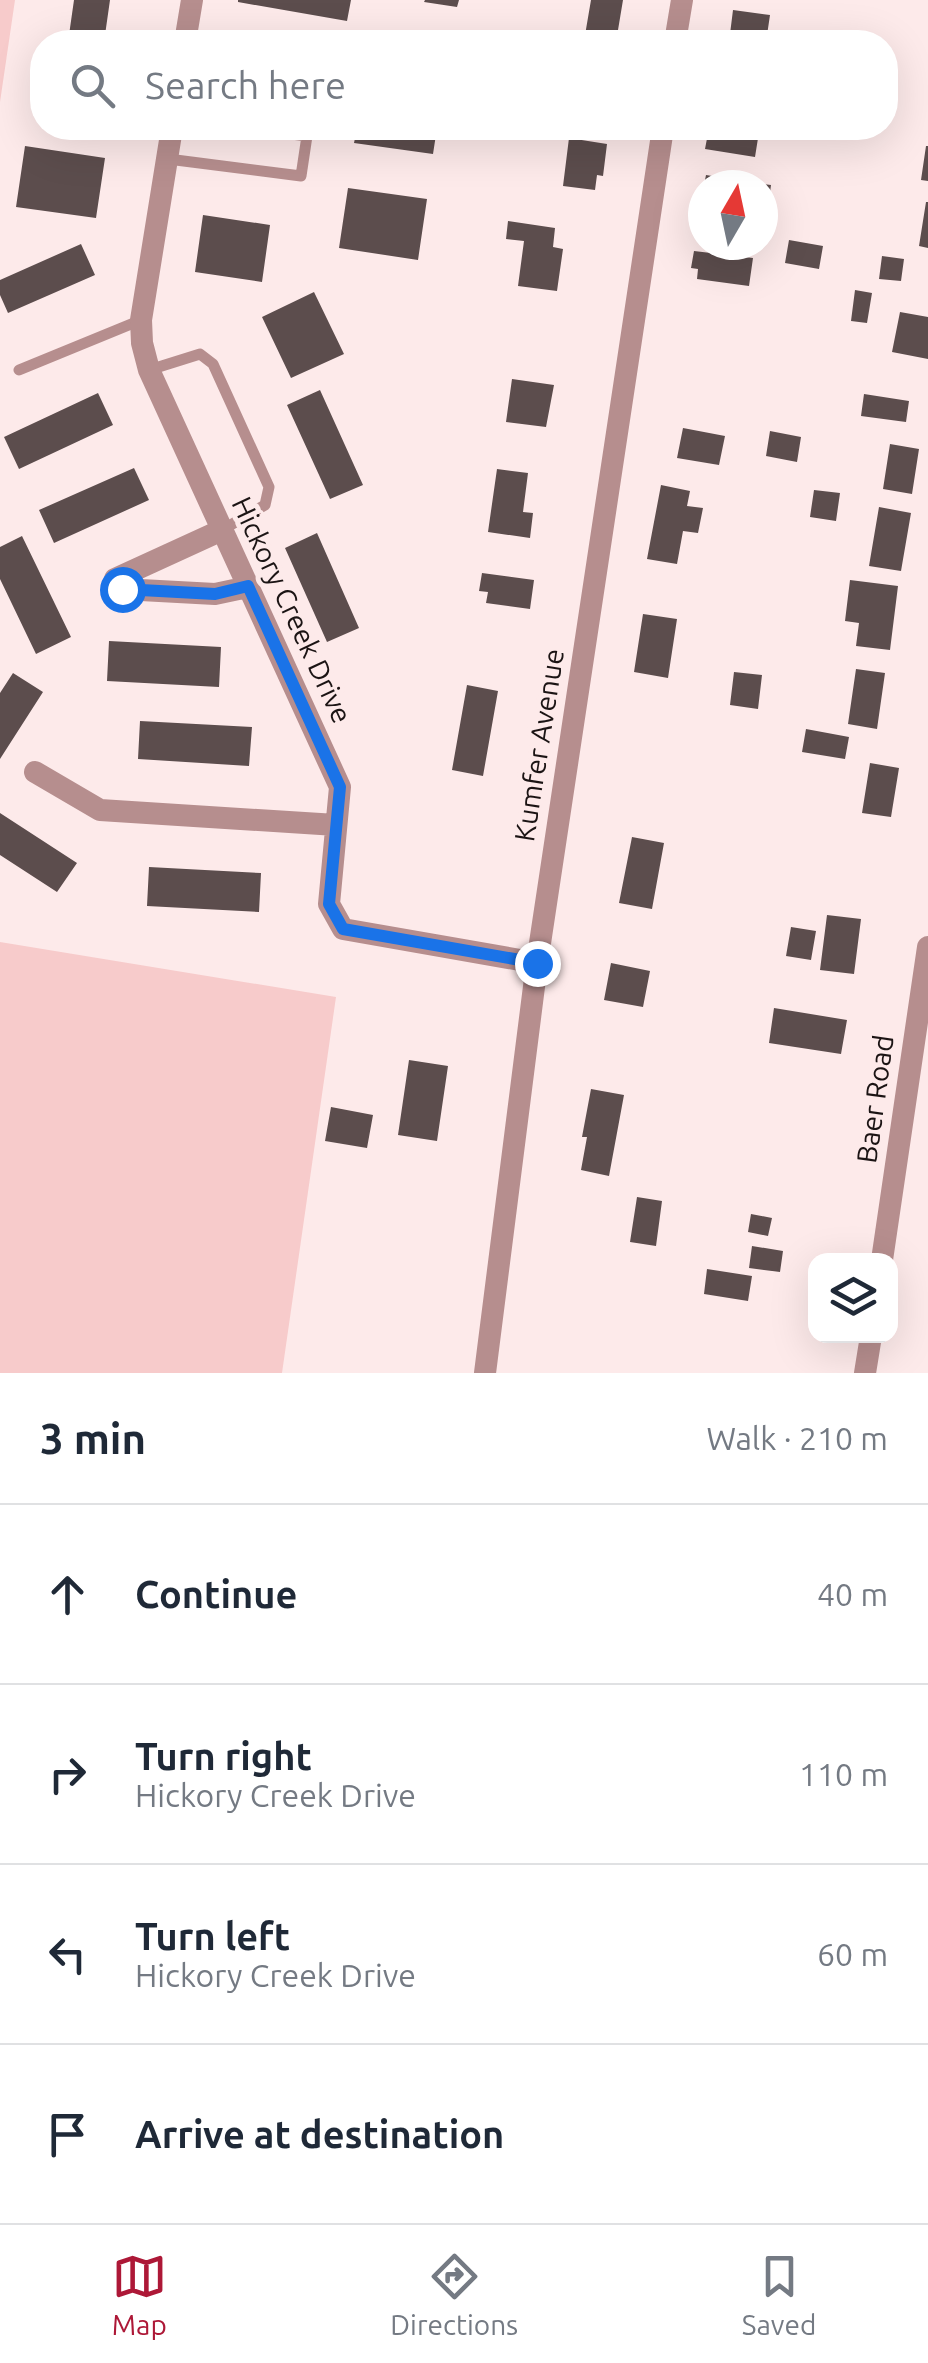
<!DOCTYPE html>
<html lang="en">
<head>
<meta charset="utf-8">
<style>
  :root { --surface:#fff; --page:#f2f2f3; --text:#1f2937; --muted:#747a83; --line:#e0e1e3; --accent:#ad1837 }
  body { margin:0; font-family:Ubuntu,sans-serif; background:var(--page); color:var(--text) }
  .controls { position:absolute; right:30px; bottom:30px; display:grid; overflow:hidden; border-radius:20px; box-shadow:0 10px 40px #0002 }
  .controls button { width:90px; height:90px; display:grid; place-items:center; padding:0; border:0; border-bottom:2px solid var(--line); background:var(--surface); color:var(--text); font:50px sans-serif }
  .compass { position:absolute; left:688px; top:170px; width:90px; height:90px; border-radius:50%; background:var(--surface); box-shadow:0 10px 40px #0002; rotate:9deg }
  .stop { position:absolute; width:30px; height:30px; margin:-22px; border:8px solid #1a73e8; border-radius:50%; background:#fff }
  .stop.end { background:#1a73e8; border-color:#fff; box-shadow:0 2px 10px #0008 }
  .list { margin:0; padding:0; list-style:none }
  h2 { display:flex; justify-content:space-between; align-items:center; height:130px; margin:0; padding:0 40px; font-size:42px }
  h2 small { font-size:32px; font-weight:400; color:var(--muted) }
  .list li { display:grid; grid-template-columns:65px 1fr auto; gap:30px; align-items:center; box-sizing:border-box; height:180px; padding:0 40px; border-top:2px solid var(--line) }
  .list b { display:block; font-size:38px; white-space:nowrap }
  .list p { margin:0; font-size:32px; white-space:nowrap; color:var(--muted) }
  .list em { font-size:32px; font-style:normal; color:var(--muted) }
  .icon { flex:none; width:55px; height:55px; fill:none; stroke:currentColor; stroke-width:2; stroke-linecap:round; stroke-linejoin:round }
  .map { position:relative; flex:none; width:928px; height:1373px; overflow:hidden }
  .search { position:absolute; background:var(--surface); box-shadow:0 10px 40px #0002; left:30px; right:30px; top:30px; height:110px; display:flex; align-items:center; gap:25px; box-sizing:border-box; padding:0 35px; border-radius:40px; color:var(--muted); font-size:38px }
  .sheet { height:850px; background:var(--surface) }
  nav { display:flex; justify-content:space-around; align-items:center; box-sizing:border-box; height:140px; border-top:2px solid var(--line); background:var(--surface); font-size:28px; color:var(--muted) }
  nav a { display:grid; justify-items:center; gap:5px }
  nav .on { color:var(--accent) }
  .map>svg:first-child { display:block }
</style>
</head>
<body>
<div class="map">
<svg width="928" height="1373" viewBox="0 0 928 1373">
  <rect width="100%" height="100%" fill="#fdeaea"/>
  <!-- green -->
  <path fill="#f7cbcb" d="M0,0H15L0,102Z
    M0,942L336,997L282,1373H0Z"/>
  <!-- building -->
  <path fill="#5c4d4d" d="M74,0H110L104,42H68Z
    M238,0H351L347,21L238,2Z
    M425,0H459L457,7L424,2Z
    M591,0H623L616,42L584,41Z
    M733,10L770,15L766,42H729Z
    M357,128H437L433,154L354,143Z
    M709,128H731L759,132L755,157L705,149Z
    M765,128H789L788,136L764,132Z
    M569,138L607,144L603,176L597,175L595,190L563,186Z
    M25,146L105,158L96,218L16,207Z
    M926,146H928V181L921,180Z
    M706,175L755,183V185H704Z
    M763,184L771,185L767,215H763Z
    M348,188L427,199L418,260L339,248Z
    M926,202H928V248L919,246Z
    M203,215L270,225L262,282L195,272Z
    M508,221L555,228L553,247L563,249L557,291L518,286L524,241L506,239Z
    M789,240L823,246L819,269L785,263Z
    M81,244L95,275L8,313L0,295V280Z
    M694,251L753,258L749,286L697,279L698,269L691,268Z
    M882,256L904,259L901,281L879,279Z
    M855,290L872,293L867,323L851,321Z
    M314,292L344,354L291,378L262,317Z
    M900,312L928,317V359L892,352Z
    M512,379L554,385L546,427L506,422Z
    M320,390L363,485L330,499L287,405Z
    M98,393L113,425L19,469L4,437Z
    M864,394L909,401L906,422L861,416Z
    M683,428L725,436L719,465L677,458Z
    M770,431L801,437L797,462L766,456Z
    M890,444L919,449L912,494L883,489Z
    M134,468L149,500L54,543L39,510Z
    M497,469L528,473L523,512L533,513L530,538L488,532Z
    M661,485L690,491L687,506L703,508L698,533L683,531L677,564L647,559Z
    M814,490L840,493L836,521L810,517Z
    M879,507L911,513L901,571L869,566Z
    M317,533L359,628L327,642L285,548Z
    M22,536L71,637L36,654L0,579V547Z
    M482,573L534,580L530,609L486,603L488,592L479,591Z
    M850,580L898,586L890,650L856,646L859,623L845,621Z
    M643,614L677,619L668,678L634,672Z
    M109,641L221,647L219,687L107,681Z
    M856,669L885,673L877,729L848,724Z
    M734,672L762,675L758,709L730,705Z
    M13,673L43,692L0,759V693Z
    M467,685L498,691L483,776L452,770Z
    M140,721L252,727L249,766L138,759Z
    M806,729L849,737L845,759L802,752Z
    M870,763L899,768L891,817L862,813Z
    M0,813L77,863L57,892L0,855Z
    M632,837L664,843L652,909L619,903Z
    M149,867L261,873L259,912L147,906Z
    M827,915L861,919L854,974L820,970Z
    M791,927L816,931L811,960L786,956Z
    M611,963L650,971L643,1007L604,1000Z
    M774,1008L847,1020L841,1054L769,1043Z
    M409,1060L448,1066L437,1141L398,1135Z
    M591,1089L624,1095L609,1176L581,1170L587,1137H582Z
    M331,1107L373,1115L367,1148L325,1141Z
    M637,1197L662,1201L656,1246L630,1242Z
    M751,1214L772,1218L768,1236L748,1232Z
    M752,1246L783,1251L780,1272L749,1268Z
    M707,1269L752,1276L748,1301L704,1294Z"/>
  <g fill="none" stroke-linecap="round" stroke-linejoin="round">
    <!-- service -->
    <path stroke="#b68e8e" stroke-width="11" d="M40,100H42
      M168,159L301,176L307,136L245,128
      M19,370L141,320
      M149,370L200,354L213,364L269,487L265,505L222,530"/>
    <!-- minor -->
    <path stroke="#b68e8e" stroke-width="22" d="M185,42L192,0
      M675,42L682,0
      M172,128L141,320L142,343L149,370L340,787L329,904L343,929L537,963
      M222,530L115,579L122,589L215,594L248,587
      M35,772L100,810L336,825
      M882,1260L928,947
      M485,1373L537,963L663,128
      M865,1373L871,1336"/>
  </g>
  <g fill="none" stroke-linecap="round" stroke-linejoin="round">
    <!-- route -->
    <path stroke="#1a73e8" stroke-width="12" d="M122,589L215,594L248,586L340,787L329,904L343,929L537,963"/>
  </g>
  <g text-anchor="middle" stroke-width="10" stroke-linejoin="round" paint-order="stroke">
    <!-- street labels -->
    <g font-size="28" fill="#1b1414" stroke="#fdeaea">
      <text transform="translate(292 610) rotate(65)" y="10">Hickory Creek Drive</text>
      <text transform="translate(539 745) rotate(-81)" y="10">Kumfer Avenue</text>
      <text transform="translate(875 1099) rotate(-82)" y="10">Baer Road</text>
    </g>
  </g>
</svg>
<div class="controls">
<button><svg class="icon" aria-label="layers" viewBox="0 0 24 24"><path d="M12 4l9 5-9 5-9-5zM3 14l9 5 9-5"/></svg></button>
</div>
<svg class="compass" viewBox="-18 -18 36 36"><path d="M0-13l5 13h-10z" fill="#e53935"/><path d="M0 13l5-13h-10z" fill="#747a83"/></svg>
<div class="stop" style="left:122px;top:589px"></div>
<div class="stop end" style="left:537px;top:963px"></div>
<div class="search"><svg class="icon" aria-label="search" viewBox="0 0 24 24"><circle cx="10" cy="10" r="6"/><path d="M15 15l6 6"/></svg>Search here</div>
</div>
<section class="sheet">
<h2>3 min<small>Walk · 210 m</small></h2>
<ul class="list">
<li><svg class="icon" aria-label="ahead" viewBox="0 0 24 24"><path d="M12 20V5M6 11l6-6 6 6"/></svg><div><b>Continue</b></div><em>40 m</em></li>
<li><svg class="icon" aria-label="right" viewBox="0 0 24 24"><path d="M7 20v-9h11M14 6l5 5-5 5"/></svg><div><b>Turn right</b><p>Hickory Creek Drive</p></div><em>110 m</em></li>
<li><svg class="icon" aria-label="left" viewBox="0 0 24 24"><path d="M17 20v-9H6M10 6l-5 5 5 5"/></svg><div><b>Turn left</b><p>Hickory Creek Drive</p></div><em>60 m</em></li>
<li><svg class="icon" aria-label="arrive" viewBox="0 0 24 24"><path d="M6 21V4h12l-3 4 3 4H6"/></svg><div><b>Arrive at destination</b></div></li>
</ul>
</section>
<nav>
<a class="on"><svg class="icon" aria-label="map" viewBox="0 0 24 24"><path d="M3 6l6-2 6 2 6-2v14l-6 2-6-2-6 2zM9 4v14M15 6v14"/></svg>Map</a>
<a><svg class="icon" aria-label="directions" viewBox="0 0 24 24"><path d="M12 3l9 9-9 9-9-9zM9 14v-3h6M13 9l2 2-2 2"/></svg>Directions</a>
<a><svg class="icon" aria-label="saved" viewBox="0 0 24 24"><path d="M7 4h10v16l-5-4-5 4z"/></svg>Saved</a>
</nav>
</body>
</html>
